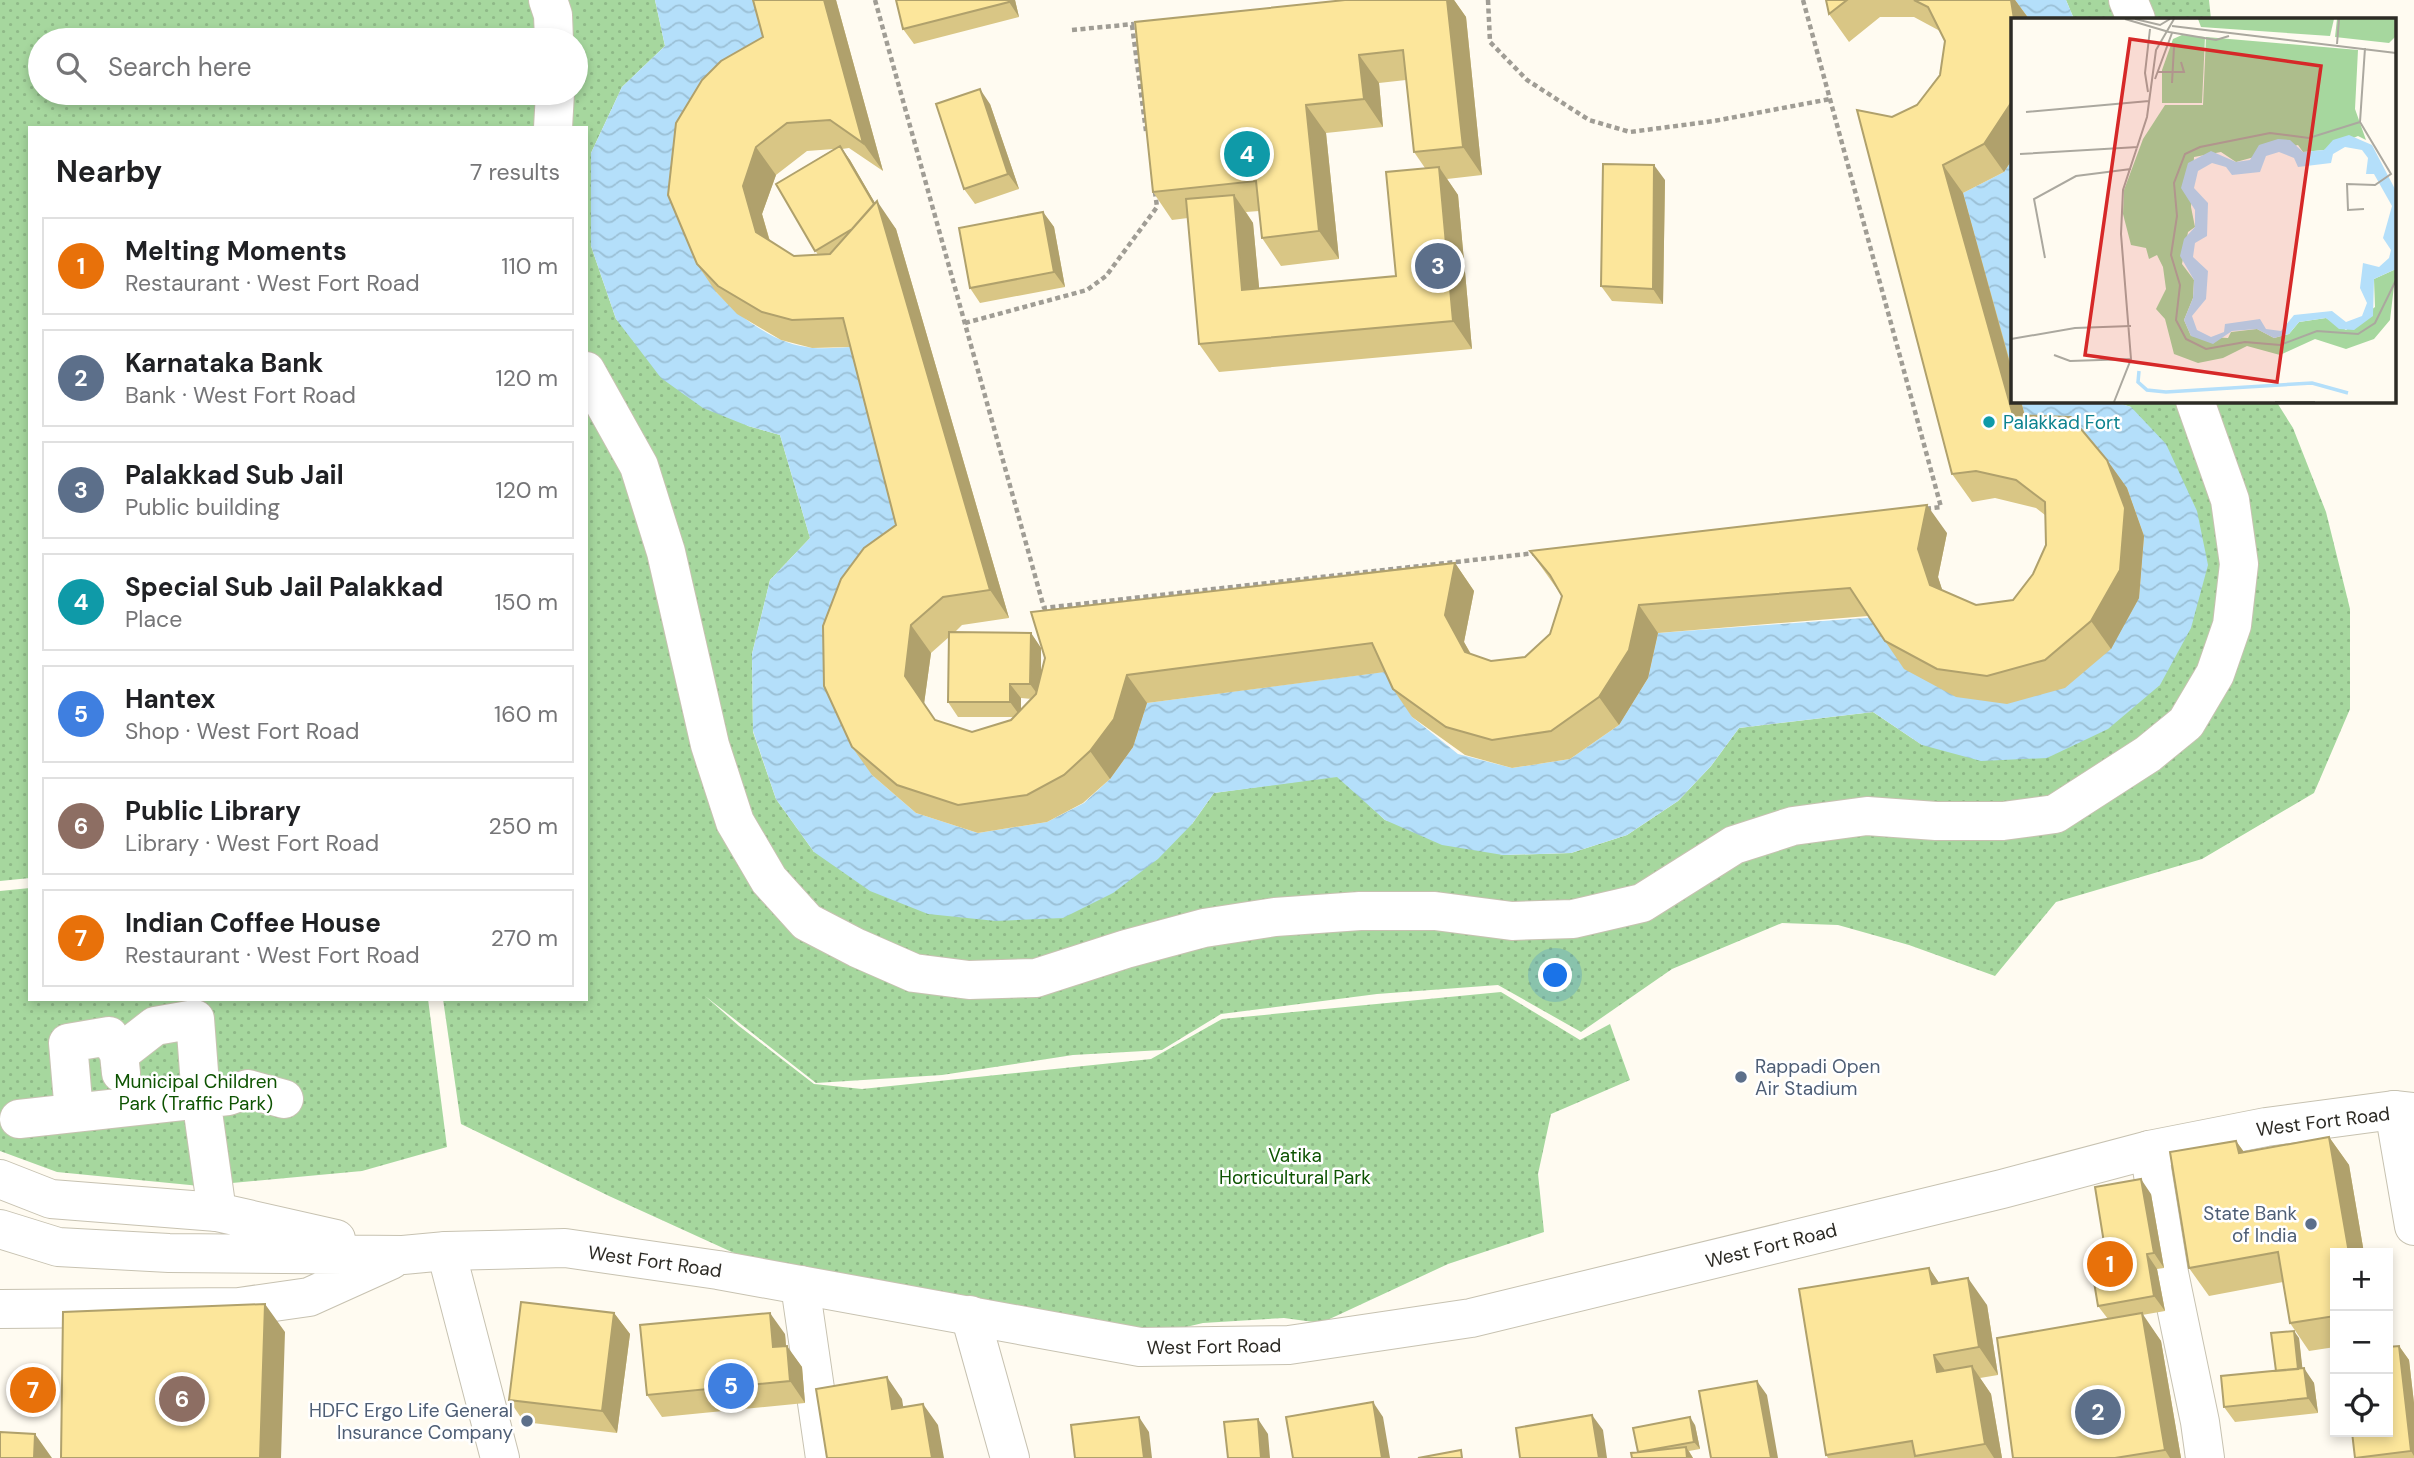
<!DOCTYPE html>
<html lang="en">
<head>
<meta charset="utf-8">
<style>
  :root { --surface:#fff; --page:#f2f2f2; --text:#202124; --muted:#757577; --line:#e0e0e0; --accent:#2563eb }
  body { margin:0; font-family:"DM Sans",sans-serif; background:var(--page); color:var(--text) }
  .controls { position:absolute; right:21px; bottom:21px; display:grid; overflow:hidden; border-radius:0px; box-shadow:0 4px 10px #0003 }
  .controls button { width:63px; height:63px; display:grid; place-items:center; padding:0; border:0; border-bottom:2px solid var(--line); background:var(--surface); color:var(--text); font:35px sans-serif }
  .you { position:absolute; left:1556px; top:976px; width:24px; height:24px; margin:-18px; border:5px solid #fff; border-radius:50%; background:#1a73e8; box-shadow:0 0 0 10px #1a73e833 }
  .badge { display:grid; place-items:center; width:46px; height:46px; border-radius:50%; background:var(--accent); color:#fff; font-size:23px; font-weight:700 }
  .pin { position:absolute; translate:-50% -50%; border:4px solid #fff; box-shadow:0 2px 7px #0006 }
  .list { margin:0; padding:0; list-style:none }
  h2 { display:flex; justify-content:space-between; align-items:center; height:91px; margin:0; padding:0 28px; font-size:30px }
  h2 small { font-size:23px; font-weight:400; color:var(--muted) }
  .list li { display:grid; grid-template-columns:46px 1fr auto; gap:21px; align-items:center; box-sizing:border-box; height:98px; margin:0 14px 14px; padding:0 14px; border:2px solid var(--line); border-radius:0px }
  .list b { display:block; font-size:26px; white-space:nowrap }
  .list p { margin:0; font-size:23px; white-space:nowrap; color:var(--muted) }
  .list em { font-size:23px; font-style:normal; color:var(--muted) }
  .icon { flex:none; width:38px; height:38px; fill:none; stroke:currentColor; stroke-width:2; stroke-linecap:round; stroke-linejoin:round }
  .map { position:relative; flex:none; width:2414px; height:1458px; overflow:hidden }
  .search { position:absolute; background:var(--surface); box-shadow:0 4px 10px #0003; left:28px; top:28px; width:560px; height:77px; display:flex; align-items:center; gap:18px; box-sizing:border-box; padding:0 24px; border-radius:38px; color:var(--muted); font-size:26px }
  .panel { position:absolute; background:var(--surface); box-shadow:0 4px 10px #0003; left:28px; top:126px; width:560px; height:875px; border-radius:0px }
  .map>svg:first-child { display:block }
</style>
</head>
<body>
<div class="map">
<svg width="2414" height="1458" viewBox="0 0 2414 1458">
  <defs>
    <pattern id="park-dots" width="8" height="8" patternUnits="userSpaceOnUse" patternTransform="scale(1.75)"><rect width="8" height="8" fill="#a6d79e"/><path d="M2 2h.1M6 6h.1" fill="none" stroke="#8fb988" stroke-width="1.8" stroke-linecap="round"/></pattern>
    <pattern id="water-waves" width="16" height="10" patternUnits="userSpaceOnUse" patternTransform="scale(1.75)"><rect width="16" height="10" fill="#b4dffa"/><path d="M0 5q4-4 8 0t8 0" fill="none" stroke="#9bc0d6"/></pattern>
  </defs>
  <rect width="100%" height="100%" fill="#fffbf1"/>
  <!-- park -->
  <path fill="url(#park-dots)" fill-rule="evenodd" d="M0,0H655L665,46L622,87L591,153V246L616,319L748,426L780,435L810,538L770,580L752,654L753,732L776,799L814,852L1192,824L1214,793L1338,776L1385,820L1503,855L1571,853L1627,835L1678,801L1711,766L1739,728L1873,712L1922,745L2160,685L2131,407L2112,401H2276L2293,428L2326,512L2350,609V709L2314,793L2202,859L2056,902L1995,976L1909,945L1838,925L1782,923L1672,969L1581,1032L1498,985L1377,994L1221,1014L1162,1050L1073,1055L942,1075L816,1083L705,996L739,1026L814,1084L862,1089L1151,1059L1222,1019L1501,992L1580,1040L1610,1024L1630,1080L1551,1114L1538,1174L1544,1232L1448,1264L1321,1323L1284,1318L1203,1323L1135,1339L924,1297L734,1253L609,1196L461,1124L443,999H586V128H30V878L0,881ZM40,40H576V93H40Z
    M2066,0H2209L2211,19H2074Z
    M30,888V999H428L447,1147L362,1171L200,1186L57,1172L0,1151V891Z"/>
  <!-- water -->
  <path fill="url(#water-waves)" d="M655,0H765L782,65L716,292C741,318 775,345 813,348C830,349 847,347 863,346L916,553L844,714L872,775L916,813L978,833L1047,822L1084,803L1110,779L1133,747L1147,703L1391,671L1412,717L1458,754L1512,768L1570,759L1619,725L1648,678L1658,633L2139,598L2144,536L2127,488L2032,443L2021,401H2112L2131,407L2166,444L2197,511L2208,565L2191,628L2160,685L2108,729L2047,758L1981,761L1922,745L1873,712L1739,728L1711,766L1678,801L1627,835L1571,853L1503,855L1442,845L1385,820L1337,777L1214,793L1192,824L1158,859L1113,893L1063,918L996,921L928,914L870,891L814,852L776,799L753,731L752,654L770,580L810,538L780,435L748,426L703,408L661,378L616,319L591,246V153L622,87L665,46Z
    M2015,0H2066L2074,19H2029Z
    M2013,158V375L1963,193L2004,172Z"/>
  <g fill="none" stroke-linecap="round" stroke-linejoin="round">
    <defs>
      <path id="minor" d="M548,0L553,15L554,40
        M2128,0L2136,19
        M553,128L555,93
        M586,371L639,466L666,552L710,745L735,822L769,880L807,922L857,948L914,973L969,980L1036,978L1126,949L1204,928L1275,917L1360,911H1435L1512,921L1573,919L1642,903L1734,845L1793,826L1867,816L1936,821H2003L2055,814L2148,754L2186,723L2215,674L2232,625L2239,564L2230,500L2195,401
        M119,1054L155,1026L195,1019L201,1098L217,1212
        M2394,1110L2414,1226
        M74,1113L68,1043L109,1036L119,1054L121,1073
        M19,1119L228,1096L248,1089L284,1099
        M2149,1150L2169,1273L2200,1422L2205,1458
        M446,1251L500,1458
        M800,1285L825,1458
        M970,1315L1010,1458"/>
      <path id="major" d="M0,1179L51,1199L217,1212L336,1239
        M0,1229L58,1247L169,1253L403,1255L446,1251L565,1248L718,1270L1140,1347L1289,1345L1471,1318L2002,1189L2149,1150L2266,1127L2394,1110L2414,1112
        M0,1309L239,1307L309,1297L391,1260"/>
    </defs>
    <!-- minor casing -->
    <use href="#minor" stroke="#c7c2b1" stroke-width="40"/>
    <!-- major casing -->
    <use href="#major" stroke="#c7c2b1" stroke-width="40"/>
    <!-- path -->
    <path stroke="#a09d95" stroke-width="4.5" stroke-dasharray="5 3.5" stroke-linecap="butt" d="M875,0L1044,608L1536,553
      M1488,0L1490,42L1527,80L1589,120L1630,132L1714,121L1830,99
      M1803,0L1941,507L1924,509
      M1132,25L1146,131
      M1072,30L1134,24
      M965,323L1087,290L1106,276L1157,207L1155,192"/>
    <!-- minor -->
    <use href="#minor" stroke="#fff" stroke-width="38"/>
    <!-- major -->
    <use href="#major" stroke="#fff" stroke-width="38"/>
  </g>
  <!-- wall -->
  <path fill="#d9c685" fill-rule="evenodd" d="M836,0L883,171L849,148L842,149L850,160L875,203L896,229L1009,618L962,625L954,633H1031L1041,648V676L1455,563L1474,591L1464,642L1471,654L1491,661L1525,657L1550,634L1562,596L1530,551L1947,533L1938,577L1942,590L1976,605L2013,600L2033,574L2046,545L2045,515L2036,508L1995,498L1972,502L1952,474L1892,117L1917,105L1940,75L1945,41L1940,31L1914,17H1880L1849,42L1829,14L1826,0H2015L2029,19H2013V158L2004,172L1963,193L2025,416L2107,460L2127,488L2144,536L2139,598L2111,649L2065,688L2007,704L1956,697L1904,669L1868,616L1658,633L1648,678L1619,725L1570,759L1512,768L1465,755L1412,717L1393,689L1385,672L1147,703L1133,747L1110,779L1083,803L1047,822L978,833L916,813L872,775L852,747L896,525L850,347L812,348L781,340L737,314L716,292L697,264L763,37ZM834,149L776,184L818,255L794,256L770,241L762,214L776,175L807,151ZM949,637L948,702L958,717H1014L1011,720L972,732L935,720L924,704L931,653ZM1021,698L1032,699L1021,710Z
    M1015,0L1019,17L914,44L903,29Z
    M1345,0H1454L1466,17L1482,175L1447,179L1458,195L1472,349L1219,372L1199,344L1188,218L1172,220L1153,192ZM1406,80L1414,152L1425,168L1396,276L1259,288L1253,223L1246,212L1259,211L1262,238L1281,266L1339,259L1326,133L1383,127L1379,83Z
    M990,104L1019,189L975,204L964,189Z
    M1665,180L1663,304L1612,301L1601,286Z
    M1043,212L1054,227L1065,287L980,303L970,288Z
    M2329,1137L2349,1165L2364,1253H2335V1347L2309,1351L2290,1323L2283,1282L2209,1296L2189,1268L2236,1141L2244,1152Z
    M2151,1194L2164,1268L2157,1269L2165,1311L2142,1315L2161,1341L2181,1458H2013L2108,1319L2098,1306L2105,1249Z
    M1929,1268L1939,1283L1987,1305L1998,1375L1980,1378L1991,1394L2002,1458H1828L1826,1455Z
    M614,1313L630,1334L617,1433L524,1422L509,1400Z
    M785,1334L786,1346L802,1367L805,1403L662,1417L647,1395Z
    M2299,1338L2302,1368L2314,1383L2318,1413L2235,1422L2224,1407L2276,1371Z
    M2399,1346L2409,1360L2414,1403V1458H2355Z
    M1695,1425L1700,1449L1689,1451L1693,1458H1632L1638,1452Z"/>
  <!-- shaded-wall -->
  <path fill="#b0a16c" d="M824,0H836L883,171L863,143Z
    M1008,0H1015L1019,17L1009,2Z
    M1447,0H1454L1466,17L1482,175L1463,147Z
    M2011,0H2015L2029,19H2014Z
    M1359,55L1379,83L1383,127L1364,99Z
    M980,89L990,104L1019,189L1008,174Z
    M2013,93V158L2004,172L1984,144Z
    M1306,105L1326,133L1339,259L1319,231Z
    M840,146L850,160L879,210L877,201L896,229L1009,618L990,590Z
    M756,147L776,175L762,214L775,260L756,232L743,186Z
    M1654,165L1665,180L1663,304L1653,289Z
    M1943,165L1963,193L2013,375V401H2021L2032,443L2013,415Z
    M1439,167L1458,195L1472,349L1453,321Z
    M1234,195L1253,223L1262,318L1242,290Z
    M1043,212L1054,227L1065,287L1054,272Z
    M2107,460L2127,488L2144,536L2139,598L2111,649L2091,621Z
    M1927,505L1947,533L1938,577L1950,613L1930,585L1918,549Z
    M1455,563L1474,591L1464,642L1485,680L1465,652L1445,615Z
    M1639,605L1658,633L1648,678L1619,725L1599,697Z
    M911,625L931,653L924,704L905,676Z
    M1031,633L1041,648V699L1030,684Z
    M1127,675L1147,703L1133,747L1110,779L1090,751Z
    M1010,684L1021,698V717L1010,702Z
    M2329,1137L2349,1165L2364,1253H2349Z
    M2236,1141L2256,1169L2239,1153Z
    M2141,1179L2151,1194L2164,1268L2154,1253Z
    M2147,1254L2157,1269L2165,1311L2154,1296Z
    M1929,1268L1948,1296L1932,1284Z
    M1968,1278L1987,1305L1998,1375L1979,1347Z
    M265,1304L285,1332L281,1458H260Z
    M614,1313L630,1334L617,1433L602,1411Z
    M770,1313L785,1334L788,1369L773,1347Z
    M2142,1313L2161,1341L2181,1458H2170L2165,1450Z
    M2294,1331L2299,1338L2304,1382L2299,1374Z
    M787,1346L802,1367L805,1403L790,1381Z
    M2399,1346L2409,1360L2414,1403V1456L2411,1451Z
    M1934,1355L1954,1383L1937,1372Z
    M1972,1366L1991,1394L2002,1458H1994L1985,1444Z
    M2304,1368L2314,1383L2318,1413L2308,1398Z
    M887,1377L902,1399L907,1430L892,1409Z
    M1757,1381L1767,1395L1778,1458H1771Z
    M1373,1402L1383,1417L1390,1458H1382Z
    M923,1404L938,1425L944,1458H932Z
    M1592,1415L1603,1430L1607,1458H1599Z
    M1139,1417L1149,1432L1152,1458H1144Z
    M1690,1417L1695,1425L1700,1449L1694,1442Z
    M1258,1419L1268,1434L1270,1458H1261Z
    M35,1434L52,1458H34Z
    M1686,1447L1693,1458H1687Z"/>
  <!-- building -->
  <path fill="#fce69b" stroke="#b0a16c" stroke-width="2" d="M753,0H824L863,143L830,120L787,123L756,147L743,186L756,232L794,256L830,254L877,201L990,590L943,597L911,625L905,676L935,720L972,732L1011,720L1036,694L1045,658L1031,612L1455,563L1445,615L1465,652L1491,661L1525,657L1550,634L1562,596L1550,575L1530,551L1927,505L1918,549L1930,585L1976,605L2013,600L2033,574L2046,545L2045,502L2016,480L1976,471L1952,474L1857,110L1892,117L1917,105L1940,75L1945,41L1928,7L1914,0H2011L2014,19H2013V93L2011,103L1984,144L1943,165L2013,415L2071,417L2107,460L2125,508L2120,570L2091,621L2045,660L1987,676L1937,669L1885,641L1850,588L1639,605L1629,650L1599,697L1551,731L1492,740L1446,727L1393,689L1372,643L1127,675L1114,719L1090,751L1064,775L1027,795L958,805L897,785L852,747L824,686L823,626L841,579L864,548L896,525L843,318L792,320L762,312L718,286L697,264L668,195L676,123L702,80L721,61L763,37Z
    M896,0H1008L1009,2L903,29Z
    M1345,0H1447L1463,147L1414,152L1403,50L1359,55L1364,99L1306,105L1319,231L1262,238L1256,181L1153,192L1135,22Z
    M1826,0H1847L1829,14Z
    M980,89L1008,174L964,189L936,104Z
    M840,146L874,204L852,229L815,251L776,184Z
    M1603,164L1654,165L1653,289L1601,286Z
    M1439,167L1453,321L1199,344L1186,199L1234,195L1242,290L1396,276L1386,172Z
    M1043,212L1054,272L970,288L959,228Z
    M949,632L1031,633L1030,684H1010V702H948Z
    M2329,1137L2349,1253H2335V1316L2290,1323L2278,1252L2189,1268L2170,1152L2236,1141L2239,1153Z
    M2141,1179L2154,1253L2147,1254L2154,1296L2098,1306L2089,1252L2105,1249L2095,1187Z
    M1929,1268L1932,1284L1968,1278L1979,1347L1934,1355L1937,1372L1972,1366L1985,1444L1915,1456L1912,1441L1826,1455L1799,1289Z
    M521,1302L614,1313L602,1411L509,1400Z
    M265,1304L260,1458H61L63,1312Z
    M770,1313L773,1347L787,1346L790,1381L647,1395L640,1325Z
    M2142,1313L2165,1450L2115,1458H2013L1997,1338Z
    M2294,1331L2298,1369L2276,1371L2271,1333Z
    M2399,1346L2411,1451L2355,1458L2352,1432H2388V1347Z
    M2304,1368L2308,1398L2224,1407L2221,1376Z
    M887,1377L892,1409L923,1404L932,1458H827L816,1389Z
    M1757,1381L1771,1458H1711L1699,1391Z
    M1373,1402L1382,1458H1293L1286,1417Z
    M1592,1415L1599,1458H1520L1516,1428Z
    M1139,1417L1144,1458H1075L1071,1425Z
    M1690,1417L1694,1442L1638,1452L1633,1428Z
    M1258,1419L1261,1458H1228L1224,1422Z
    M0,1432L35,1434L34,1458H0Z
    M1686,1447L1687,1458H1632L1631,1453Z
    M1461,1450L1462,1458H1418Z"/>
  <!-- markers -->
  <circle fill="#0f9aa8" stroke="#fff" stroke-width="2.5" cx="1989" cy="422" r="7"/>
  <g fill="#5c6f8a" stroke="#fff" stroke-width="2.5">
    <circle cx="1741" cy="1077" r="7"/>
    <circle cx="2311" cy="1224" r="7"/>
    <circle cx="527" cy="1421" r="7"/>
  </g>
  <g text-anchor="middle" stroke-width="5" stroke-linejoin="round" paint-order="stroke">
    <!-- culture labels -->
    <g font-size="19" fill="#0d838f" stroke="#fff" text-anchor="start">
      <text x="2003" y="429">Palakkad Fort</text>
    </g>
    <!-- service labels -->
    <g font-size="19" fill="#4e5e75" stroke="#fff" text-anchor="end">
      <text x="1755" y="1073" text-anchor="start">Rappadi Open<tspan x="1755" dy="22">Air Stadium</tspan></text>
      <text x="2297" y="1220">State Bank<tspan x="2297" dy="22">of India</tspan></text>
      <text x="513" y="1417">HDFC Ergo Life General<tspan x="513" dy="22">Insurance Company</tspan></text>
    </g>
    <!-- park labels -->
    <g font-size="19" fill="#0e5402" stroke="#fff">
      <text x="196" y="1088">Municipal Children<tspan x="196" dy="22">Park (Traffic Park)</tspan></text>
      <text x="1295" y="1162">Vatika<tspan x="1295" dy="22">Horticultural Park</tspan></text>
    </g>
    <!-- street labels -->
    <g font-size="19" fill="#2d2b25" stroke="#fff">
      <text transform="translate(2323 1121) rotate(-7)" y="7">West Fort Road</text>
      <text transform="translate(1771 1245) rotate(-14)" y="7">West Fort Road</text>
      <text transform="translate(655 1261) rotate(8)" y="7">West Fort Road</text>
      <text transform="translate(1214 1346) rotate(-1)" y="7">West Fort Road</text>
    </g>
  </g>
  <!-- overview -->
  <g transform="translate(2011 18)">
    <rect width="385" height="385" fill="#fffbf1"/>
    <path d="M187,1H323L319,18L190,9Z" fill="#a6d79e"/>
    <path d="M326,1H385V18L378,25L324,19ZM171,17L194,19L191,85H151V52L162,21ZM195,19L347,32L344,91L355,122L347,118L313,132L292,134L287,127L225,144L210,134L183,139L180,189L184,209L177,214L171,246L183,262L182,280L173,302L180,318L217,320L220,314L246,311L263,320L278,316L288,304L315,300L335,312L364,289L363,261L385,251L379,302L363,321L335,331L304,321L269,337L236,328L212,340L187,345L163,336L154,301L145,291L155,271L152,249L146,237L138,241L135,230L120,227L112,196L113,172L132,121L154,87H192Z" fill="#a6d79e"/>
    <path d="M338,117L361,127L385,173V251L363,261L362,298L343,312L328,311L315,300L288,304L278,316L263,320L246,311L221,313L202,326L180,318L173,302L182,280L183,262L169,238L173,221L184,209V192L170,170L177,145L200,133L225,144L239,142L248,127L267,121L279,122L292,134L313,132L322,122ZM334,129L351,132L357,140L355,156H363L381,188L372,220L380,232L378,240L368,249L352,245L349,270L356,285L351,298L335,304L321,293L283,297L270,313L255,311L249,301L214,306L213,314L200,319L186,312L181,298L195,281L197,253L182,239L184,225L196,218L197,185L183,170L187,153L201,145L215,149L221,157L249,154L255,138L268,134L283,140L287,149L320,145L322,136Z" fill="#b4dffa" fill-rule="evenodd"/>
    <path fill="none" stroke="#b4dffa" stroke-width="3.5" d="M128,353L127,364L136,372L155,374L301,365L337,375"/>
    <path fill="none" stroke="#aba89f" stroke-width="2" d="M114,1L158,14L205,22L218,18M124,1L149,7L159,1M161,8L385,35M326,26L328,1M147,54H173L170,44M144,61L161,15M161,65L163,29M137,74L134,55L139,11M15,94L138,83M349,104L298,120L259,115L189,129L174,136L163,165L166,198L160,237L169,267L165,302L175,321L195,331L234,324L269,327L306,313L347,316L364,305L385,262M9,136L127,129M353,191L337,192L336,166L364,167L380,156L349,104L354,30M34,240L23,181L65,158L120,151M0,321L64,310L120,308M43,337L59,343L120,341M103,384L120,341L110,216L112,172L136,99L145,32L163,1M264,384H304"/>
    <path fill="#d62828" fill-opacity="0.15" stroke="#d62828" stroke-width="3.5" d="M119,21L310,48L266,364L74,337Z"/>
    <rect width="385" height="385" fill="none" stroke="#2d2b25" stroke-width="3.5"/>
  </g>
</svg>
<div class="controls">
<button>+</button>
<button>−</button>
<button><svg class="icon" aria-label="locate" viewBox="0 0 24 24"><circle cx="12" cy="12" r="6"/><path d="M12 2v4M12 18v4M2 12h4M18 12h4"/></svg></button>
</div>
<div class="you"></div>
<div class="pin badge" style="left:2110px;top:1264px;background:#e8710a">1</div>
<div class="pin badge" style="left:2098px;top:1412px;background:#5c6f8a">2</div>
<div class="pin badge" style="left:1438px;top:266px;background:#5c6f8a">3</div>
<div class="pin badge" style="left:1247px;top:154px;background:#0f9aa8">4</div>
<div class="pin badge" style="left:731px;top:1386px;background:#3f7fe0">5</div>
<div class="pin badge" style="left:182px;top:1399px;background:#8d6e63">6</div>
<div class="pin badge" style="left:33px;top:1390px;background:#e8710a">7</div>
<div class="search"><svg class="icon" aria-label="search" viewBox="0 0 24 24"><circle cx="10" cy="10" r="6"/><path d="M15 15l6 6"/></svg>Search here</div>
<section class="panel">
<h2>Nearby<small>7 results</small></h2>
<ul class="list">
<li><span class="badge" style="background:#e8710a">1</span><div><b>Melting Moments</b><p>Restaurant · West Fort Road</p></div><em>110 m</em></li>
<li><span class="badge" style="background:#5c6f8a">2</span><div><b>Karnataka Bank</b><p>Bank · West Fort Road</p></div><em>120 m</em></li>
<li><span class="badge" style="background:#5c6f8a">3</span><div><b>Palakkad Sub Jail</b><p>Public building</p></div><em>120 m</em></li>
<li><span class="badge" style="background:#0f9aa8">4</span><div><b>Special Sub Jail Palakkad</b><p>Place</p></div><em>150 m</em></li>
<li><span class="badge" style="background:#3f7fe0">5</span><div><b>Hantex</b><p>Shop · West Fort Road</p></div><em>160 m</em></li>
<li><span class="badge" style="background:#8d6e63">6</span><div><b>Public Library</b><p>Library · West Fort Road</p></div><em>250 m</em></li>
<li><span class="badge" style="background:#e8710a">7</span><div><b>Indian Coffee House</b><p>Restaurant · West Fort Road</p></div><em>270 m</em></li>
</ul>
</section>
</div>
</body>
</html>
